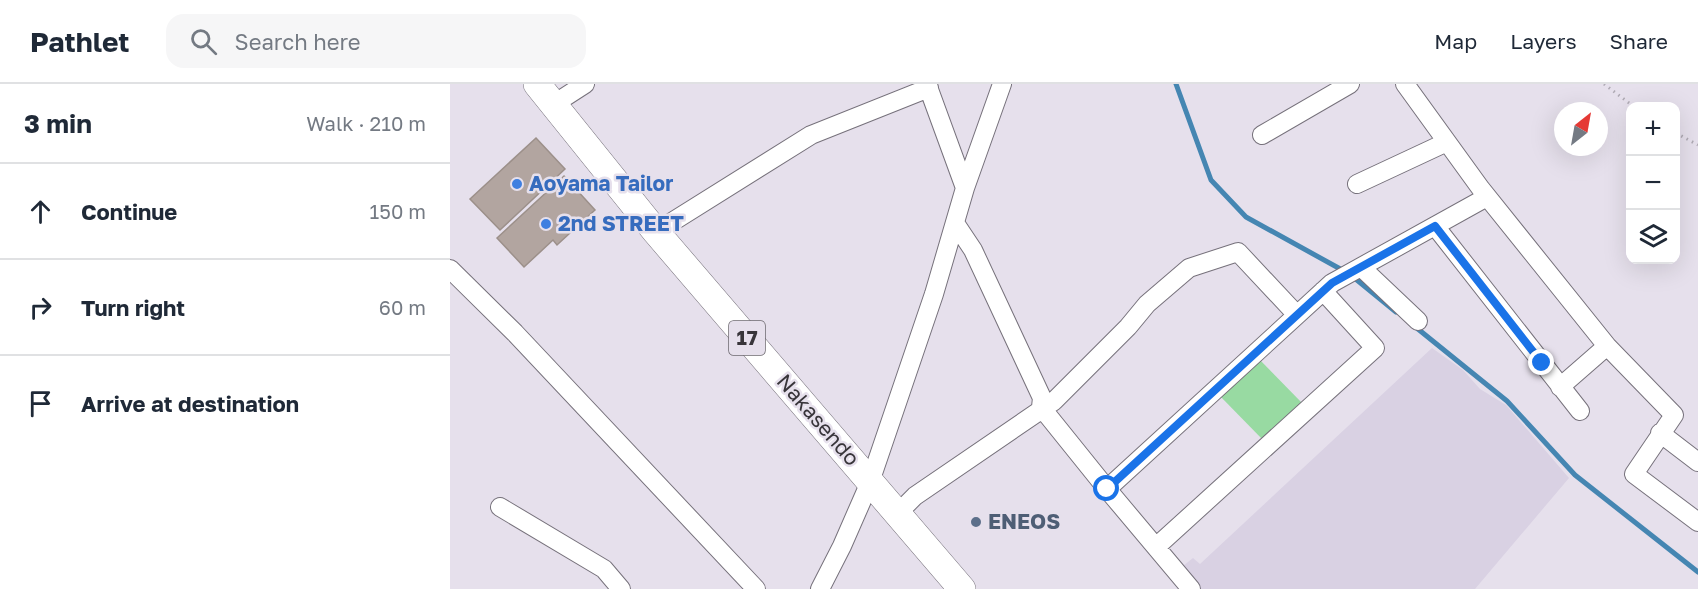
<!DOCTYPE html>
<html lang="en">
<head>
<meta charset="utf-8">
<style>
  :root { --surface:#fff; --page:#f6f6f7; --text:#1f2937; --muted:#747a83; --line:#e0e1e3 }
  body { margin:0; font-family:"Golos Text",sans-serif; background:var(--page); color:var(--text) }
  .controls { position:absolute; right:18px; top:18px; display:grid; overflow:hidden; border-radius:12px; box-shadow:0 6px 24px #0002 }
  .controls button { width:54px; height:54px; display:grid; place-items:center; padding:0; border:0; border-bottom:2px solid var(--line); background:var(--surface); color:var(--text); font:30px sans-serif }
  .compass { position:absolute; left:1104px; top:18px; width:54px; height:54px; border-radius:50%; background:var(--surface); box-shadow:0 6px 24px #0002; rotate:31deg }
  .stop { position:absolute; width:18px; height:18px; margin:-14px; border:4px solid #1a73e8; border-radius:50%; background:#fff }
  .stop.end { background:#1a73e8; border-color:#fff; box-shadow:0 2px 6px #0008 }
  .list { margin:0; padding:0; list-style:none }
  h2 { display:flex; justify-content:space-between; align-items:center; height:78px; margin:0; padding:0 24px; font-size:26px }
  h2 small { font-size:20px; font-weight:400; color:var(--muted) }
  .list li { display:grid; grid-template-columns:39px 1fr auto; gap:18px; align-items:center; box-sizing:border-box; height:96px; padding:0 24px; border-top:2px solid var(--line) }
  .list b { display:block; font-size:22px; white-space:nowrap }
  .list em { font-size:20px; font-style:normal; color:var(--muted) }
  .icon { flex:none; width:33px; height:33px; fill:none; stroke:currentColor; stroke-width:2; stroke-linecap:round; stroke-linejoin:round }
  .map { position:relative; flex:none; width:1248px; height:505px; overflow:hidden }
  header { display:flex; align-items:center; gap:36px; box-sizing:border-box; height:84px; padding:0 30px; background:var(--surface); border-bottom:2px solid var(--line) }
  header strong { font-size:28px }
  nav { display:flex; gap:33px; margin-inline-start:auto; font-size:21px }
  .search { width:420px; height:54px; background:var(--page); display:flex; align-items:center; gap:15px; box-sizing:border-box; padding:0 21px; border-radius:18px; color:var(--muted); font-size:22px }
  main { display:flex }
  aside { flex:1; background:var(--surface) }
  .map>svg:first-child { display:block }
</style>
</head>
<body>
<header>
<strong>Pathlet</strong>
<div class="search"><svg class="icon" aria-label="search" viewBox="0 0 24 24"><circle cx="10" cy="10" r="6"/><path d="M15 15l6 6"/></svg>Search here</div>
<nav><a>Map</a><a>Layers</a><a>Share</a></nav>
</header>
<main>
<aside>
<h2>3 min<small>Walk · 210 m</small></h2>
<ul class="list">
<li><svg class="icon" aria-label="ahead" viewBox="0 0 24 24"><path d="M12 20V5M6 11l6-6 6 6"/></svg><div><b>Continue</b></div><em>150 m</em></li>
<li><svg class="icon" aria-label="right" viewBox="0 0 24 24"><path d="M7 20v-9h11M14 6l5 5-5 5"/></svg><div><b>Turn right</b></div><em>60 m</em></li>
<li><svg class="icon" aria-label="arrive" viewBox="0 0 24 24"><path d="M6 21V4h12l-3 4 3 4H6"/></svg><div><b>Arrive at destination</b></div></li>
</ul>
</aside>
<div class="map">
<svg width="1248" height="505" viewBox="0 0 1248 505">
  <rect width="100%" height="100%" fill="#e6e0ec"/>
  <!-- built -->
  <path fill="#d9d1e3" d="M982,264L1013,286L1030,305L1056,321L1119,394L1025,505H751L733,482L743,474L750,480Z"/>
  <!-- green -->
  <path fill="#98daa2" d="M808,274L853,320L814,357L769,311Z"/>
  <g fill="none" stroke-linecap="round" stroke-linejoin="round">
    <!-- stream -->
    <path stroke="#4586b2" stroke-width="5" d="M726,0L761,96L796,133L894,187
      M902,192L946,228
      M963,241L1057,317L1125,391L1248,488"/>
  </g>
  <!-- building -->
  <path fill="#b2a5a0" stroke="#9c908a" stroke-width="1.5" d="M86,54L115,85L50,146L20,115Z
    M114,92L145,126L107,161L103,156L74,183L47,154Z"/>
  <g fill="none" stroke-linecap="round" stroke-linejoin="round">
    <defs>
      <path id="minor" d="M477,0L515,104
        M955,0L1031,105L1157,262L1224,331L1184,390L1248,438
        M104,20L135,0
        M812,51L900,0
        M907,100L997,58
        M505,139L523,166L592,314L591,323L657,405L741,505
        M985,142L1130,327
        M206,148L361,51L479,4
        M911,183L968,237
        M0,185L65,249L306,505
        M1110,303L1157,262
        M1210,349L1248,378
        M657,405L882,199L1037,113
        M50,423L154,485L171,505
        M447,430L465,412L604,317L678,243L697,220L739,184L788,168L847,231
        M706,463L925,264L873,207
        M370,505L392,462L420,398L484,210L515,104L552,0"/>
      <path id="highway" d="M87,0L206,148L512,505"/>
    </defs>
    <!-- minor casing -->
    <use href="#minor" stroke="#76717b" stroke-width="20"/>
    <!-- highway casing -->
    <use href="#highway" stroke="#76717b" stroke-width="28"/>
    <!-- path -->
    <path stroke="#afaab4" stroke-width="3" stroke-dasharray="1.5 4.5" stroke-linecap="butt" d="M1154,0L1183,22
      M1226,49L1248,61"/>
    <!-- minor -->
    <use href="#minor" stroke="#fff" stroke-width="18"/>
    <!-- highway -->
    <use href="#highway" stroke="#fff" stroke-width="27"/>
  </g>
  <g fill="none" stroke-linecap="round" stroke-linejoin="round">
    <!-- route -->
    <path stroke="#1a73e8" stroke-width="8" d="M657,405L882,199L985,142L1092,279"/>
  </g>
  <!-- markers -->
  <g fill="#3f7fe0" stroke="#e6e0ec" stroke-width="2">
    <circle cx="67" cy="100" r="6"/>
    <circle cx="96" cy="140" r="6"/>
  </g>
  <circle fill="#5c6f8a" stroke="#e6e0ec" stroke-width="2" cx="526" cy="438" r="6"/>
  <g text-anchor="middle" stroke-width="5" stroke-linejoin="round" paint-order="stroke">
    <!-- shield labels -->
    <rect fill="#e6e0ec" stroke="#6c686f" stroke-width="1.5" x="279" y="237" width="36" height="34" rx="4.5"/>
    <g font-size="20" font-weight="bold" fill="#38353a">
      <text x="297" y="261">17</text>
    </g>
    <!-- shop labels -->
    <g font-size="21" font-weight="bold" fill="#366cbe" stroke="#e6e0ec" text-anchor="start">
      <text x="79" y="107">Aoyama Tailor</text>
      <text x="108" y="147">2nd STREET</text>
    </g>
    <!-- street labels -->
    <g font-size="21" fill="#38353a" stroke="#e6e0ec">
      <text transform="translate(368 336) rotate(49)" y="7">Nakasendo</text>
    </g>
    <!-- service labels -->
    <g font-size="21" font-weight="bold" fill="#4e5e75" stroke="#e6e0ec" text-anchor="start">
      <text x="538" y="445">ENEOS</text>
    </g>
  </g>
</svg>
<div class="controls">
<button>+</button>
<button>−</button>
<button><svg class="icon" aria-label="layers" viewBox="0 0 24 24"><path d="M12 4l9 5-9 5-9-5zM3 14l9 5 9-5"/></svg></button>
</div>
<svg class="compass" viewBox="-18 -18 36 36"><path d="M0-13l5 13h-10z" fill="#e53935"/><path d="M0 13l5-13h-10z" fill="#747a83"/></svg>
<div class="stop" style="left:657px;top:405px"></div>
<div class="stop end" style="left:1092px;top:279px"></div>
</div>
</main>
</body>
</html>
